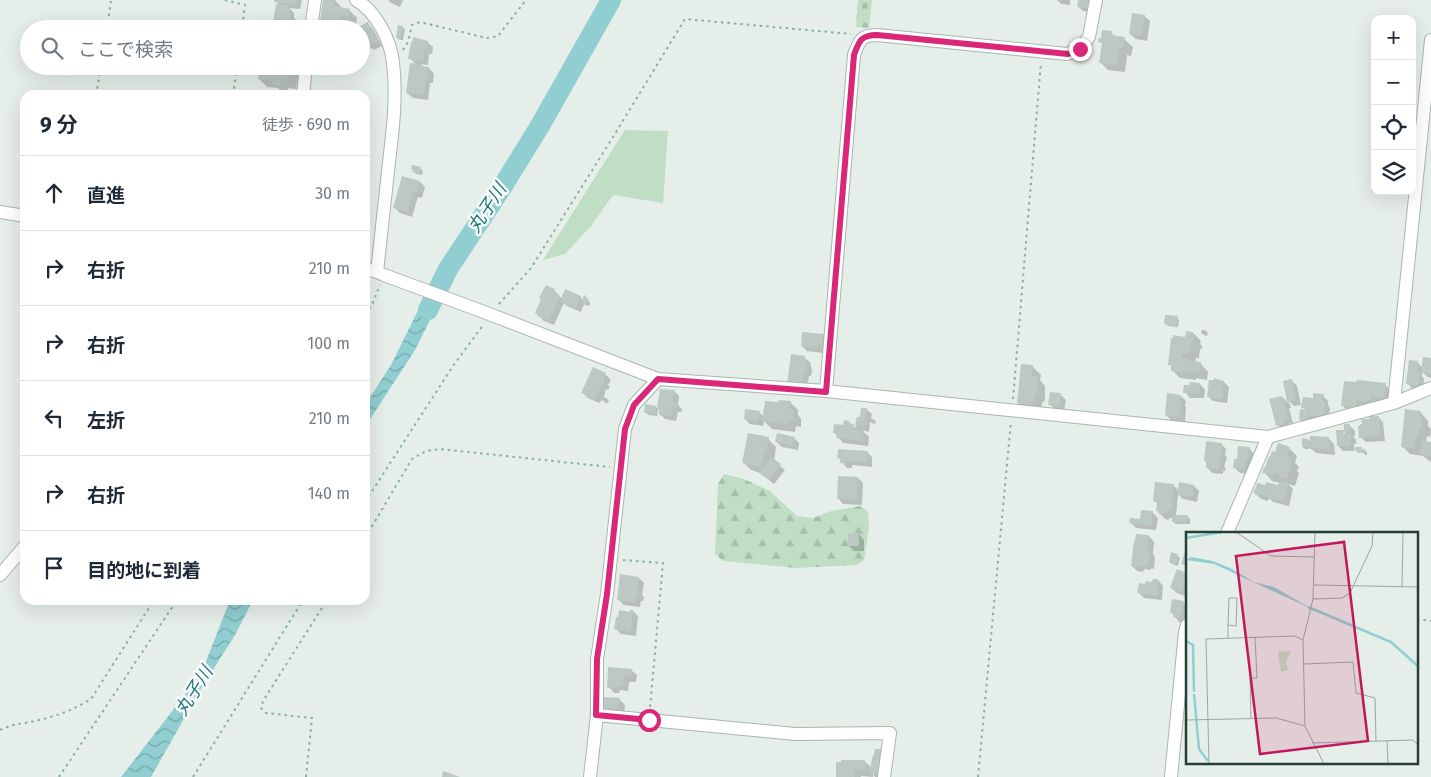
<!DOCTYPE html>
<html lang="ja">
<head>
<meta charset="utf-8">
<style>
  :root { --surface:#fff; --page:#f6f6f7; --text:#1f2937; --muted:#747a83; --line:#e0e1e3 }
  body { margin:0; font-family:"Fira Sans","Noto Sans JP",sans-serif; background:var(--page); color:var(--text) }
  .controls { position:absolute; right:15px; top:15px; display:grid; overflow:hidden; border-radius:10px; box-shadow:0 5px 20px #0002 }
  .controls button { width:45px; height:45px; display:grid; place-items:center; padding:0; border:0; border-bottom:1px solid var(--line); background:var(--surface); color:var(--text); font:25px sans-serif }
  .stop { position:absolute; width:15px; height:15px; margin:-11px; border:4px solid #db2777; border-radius:50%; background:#fff }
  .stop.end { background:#db2777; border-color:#fff; box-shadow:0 1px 5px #0008 }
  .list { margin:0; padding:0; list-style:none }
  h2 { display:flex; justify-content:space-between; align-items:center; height:65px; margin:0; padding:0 20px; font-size:21px }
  h2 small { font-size:16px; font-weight:400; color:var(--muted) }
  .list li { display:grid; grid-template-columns:32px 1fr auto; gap:15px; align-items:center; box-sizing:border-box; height:75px; padding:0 20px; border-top:1px solid var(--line) }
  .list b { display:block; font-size:19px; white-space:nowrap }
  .list em { font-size:16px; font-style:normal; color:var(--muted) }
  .icon { flex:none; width:28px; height:28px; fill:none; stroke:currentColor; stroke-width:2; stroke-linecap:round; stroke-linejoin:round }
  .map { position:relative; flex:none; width:1431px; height:777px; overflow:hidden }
  .search { position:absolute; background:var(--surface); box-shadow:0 5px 20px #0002; left:20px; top:20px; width:350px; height:55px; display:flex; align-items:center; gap:12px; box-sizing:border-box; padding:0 18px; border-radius:28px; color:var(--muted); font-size:19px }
  .panel { position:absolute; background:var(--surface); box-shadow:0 5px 20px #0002; left:20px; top:90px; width:350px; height:515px; border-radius:15px }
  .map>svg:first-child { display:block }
</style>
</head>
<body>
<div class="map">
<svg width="1431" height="777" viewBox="0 0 1431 777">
  <defs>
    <pattern id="forest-firs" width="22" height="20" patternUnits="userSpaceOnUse" patternTransform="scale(1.25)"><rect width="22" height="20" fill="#c0dec4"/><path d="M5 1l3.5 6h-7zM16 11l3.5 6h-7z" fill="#a5c0a9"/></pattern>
    <pattern id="cemetery-stones" width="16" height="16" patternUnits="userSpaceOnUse" patternTransform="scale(1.25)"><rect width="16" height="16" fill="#c0dec4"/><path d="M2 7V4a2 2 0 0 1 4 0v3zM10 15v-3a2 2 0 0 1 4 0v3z" fill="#a5c0a9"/></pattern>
    <pattern id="water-waves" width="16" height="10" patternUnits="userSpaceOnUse" patternTransform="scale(1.25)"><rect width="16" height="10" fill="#90ced1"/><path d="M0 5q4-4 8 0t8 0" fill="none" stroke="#75a9aa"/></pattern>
  </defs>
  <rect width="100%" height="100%" fill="#e6eee9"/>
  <!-- green -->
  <path fill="#c0dec4" d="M625,130L668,131L663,203L613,195L591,226L565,254L543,260Z"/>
  <!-- forest -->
  <path fill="url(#forest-firs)" d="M724,474L744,479L770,491L797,516L813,518L831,511L860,506L868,512L869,527L864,560L857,565L796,568L723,561L715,554L718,484Z"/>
  <!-- cemetery -->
  <path fill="url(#cemetery-stones)" d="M858,0H872L869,28L856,27Z"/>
  <!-- water -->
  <path fill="url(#water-waves)" d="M432,282L446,288L415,350L365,427V405L391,365Z
    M230,600H253L235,635L199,692L151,777H121L201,674Z"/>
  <!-- shadow -->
  <path fill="#0003" d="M275,0H302L300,9L289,8L294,13V18L296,20L295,26H293L292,29H273L280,6Z
    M324,0H335L342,8L349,10L357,18L356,24L360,28L368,24L373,29L382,46L374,50L372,48L364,52L361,49V29H349L354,23H349L348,29H321Z
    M388,0H403L400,7L391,3Z
    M1051,0H1070V5L1061,4L1057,0Z
    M1079,0L1094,13L1083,11L1078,6Z
    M1144,16L1150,21L1147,41L1136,39L1130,34Z
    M402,27L405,29L403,40H400L397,38Z
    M1111,33L1116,37L1124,39L1133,47L1131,56L1127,55L1125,72L1108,70L1100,62L1103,44L1100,42Z
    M427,42L433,47L432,54H429L428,65L420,64L423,68H429L434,74L433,83H430L428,100L413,98L407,93L416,65L410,58Z
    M315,66H330L329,72L319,70Z
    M289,67L298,75L296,89L288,88L287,95V93L282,92L278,88L267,87L259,79L260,72L257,69Z
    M420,168L423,171L422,175L416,174L414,171Z
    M420,182L425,187L422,198L418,197L412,217L400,213L395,208Z
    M554,290L562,299L580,297L583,300L586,297L590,303L589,306L584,304L581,312L567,306L564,303L554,325L544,321L536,313Z
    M1177,318L1179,320L1178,327L1168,326L1166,324Z
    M1202,330H1205L1208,333L1207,336L1204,335L1201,333Z
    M1193,333L1201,341L1200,344L1202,346V349H1200L1199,358H1196L1195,363H1200L1208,372L1207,380L1196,378V380L1180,378L1172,370V367L1169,364L1186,338Z
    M824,335L829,340L828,351L823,350V353L807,351L802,346Z
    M804,357L810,362L812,371L811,376H809L807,390L794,389Z
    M1431,359V378L1428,377L1422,372V376L1424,379L1423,390L1413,389L1408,384L1418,363L1423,368Z
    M1022,365L1033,367L1041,375L1040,380L1045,386V401H1043V403H1042L1041,410L1026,411L1018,403Z
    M594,369L605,374L611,380L608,385L610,387L608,390L606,389L604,397L609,400L607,404L602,400L599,403L588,398L583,393Z
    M1215,379L1224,382L1229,387L1227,403L1213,401L1208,396Z
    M1292,381L1297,386L1301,405L1294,406L1289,401L1291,408H1289L1293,423L1288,424V429L1283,430L1278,425L1282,397L1289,404L1284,382Z
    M1200,384L1205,390L1204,398H1190L1185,392Z
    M1385,385L1394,393L1392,405L1350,413L1342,405Z
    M674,391L679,396L678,405L682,409L681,412H678L676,421L665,419L660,414L661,411L658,409Z
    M1061,395L1066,400L1064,411L1055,409L1050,404Z
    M1181,396L1186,401L1185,406L1186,407L1185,422L1171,420L1166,415Z
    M1323,396L1328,401V405L1330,408L1328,421L1305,424L1300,419L1307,411L1303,407Z
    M790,402L798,410V415L801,419V427L796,426L795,432L772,429L764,421L763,426L750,424L745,419L759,412L764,417L779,404Z
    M656,407L658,409L657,416L648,415L646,412Z
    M866,409L872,414L871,418L876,421L875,424L870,422L869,432L862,430L869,437L868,446L843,443L835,433L848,422L856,428L858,418H861Z
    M1420,412L1428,421V426L1431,429L1430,437L1427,436L1426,443L1431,444V462L1423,456L1410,454L1402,446Z
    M1378,417L1383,422L1385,441L1366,442L1361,437L1370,420Z
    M1345,426H1350L1355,431V436H1353L1356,440V444H1354V451H1343L1338,446L1342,431L1345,435Z
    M794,438L799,443L798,450L782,447L777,442Z
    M768,439L776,447L774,461L785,470L774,484L760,473L751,470L743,462Z
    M1329,439L1334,444L1335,455L1316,453L1309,447V449H1305L1303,447L1308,440L1311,443Z
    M1221,444L1226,449L1225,456L1227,457L1224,467L1226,468L1225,471H1223V474L1212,473L1207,467L1208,463L1205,460Z
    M1249,448L1254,454L1249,474L1240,473L1235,468L1238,461Z
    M1289,448L1297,456L1295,463L1299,467L1297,472L1299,473L1295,486L1288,484L1293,489L1289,506L1273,502L1269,498L1268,501L1261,499L1256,494L1266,486H1279L1280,483L1272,481L1264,472L1276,454Z
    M1354,448H1361L1367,452V455H1365L1363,452L1359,453Z
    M867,452L872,457V467L852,465V468H847L839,458Z
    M858,478L863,483L862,505L843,504L838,498Z
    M1173,485L1179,491L1194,486L1199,491L1197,502L1183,499L1178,494L1176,516H1187L1190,519V524H1176L1173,522V518H1169V520L1165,519L1157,510L1158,504L1154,501Z
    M1152,512L1158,518L1156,530L1136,528L1131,523L1141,520Z
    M859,534L864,540V551H854L849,546Z
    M1149,536L1154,542L1153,554L1155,557L1154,569L1151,568V570L1144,569L1143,572L1137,571L1132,566Z
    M1178,556L1180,558L1178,566L1172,564L1170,562Z
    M1177,571L1187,574V597L1177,593L1171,588Z
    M639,578L644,583L642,595L644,597L643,601H641L640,607L624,605L619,600Z
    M1158,580L1163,586L1162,600L1144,598L1138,592Z
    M1183,602L1187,606L1186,619H1184V622H1179L1171,612Z
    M633,611L638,616L636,636L621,634L616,629Z
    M631,670L637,675L636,682H629L628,691L620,690L619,693H614L609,687Z
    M619,699L625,705L624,714L609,713L604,708Z
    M880,751L885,756L884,777H875L873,774V777L861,776V777H838L864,761L872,768Z"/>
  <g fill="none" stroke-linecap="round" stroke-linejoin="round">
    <!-- river -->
    <path stroke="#90ced1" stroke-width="20" d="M428,310L448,269L501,189L541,124L611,0"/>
  </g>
  <!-- building -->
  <path fill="#bbc9c2" d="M274,0H296L295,5L274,2Z
    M323,0H335L334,6L350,9L349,16L341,15L339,29H319Z
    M1078,0H1091L1089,9L1077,7Z
    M276,4L290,6L289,13L291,14L290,22L288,21L287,29H272Z
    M1132,13L1145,15L1142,36L1129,34Z
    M355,21L358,27L368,22L378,41L368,46L366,43L361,46V29H348L347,26Z
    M398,25L403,26L401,39L396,38Z
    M1102,30L1112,31L1111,35L1125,37L1123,48H1120L1117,65L1099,63L1102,43L1098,42L1099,38H1101Z
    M413,37L428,41L427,50L424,49L423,61L408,59L411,42H412Z
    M410,63L422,64V66L429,67L428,79H426L424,95L406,93Z
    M256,66H290L288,81L281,80L280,86L272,84L273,81L258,79L259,70H256Z
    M412,165L421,167L420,173L412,172L413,170L411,169Z
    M402,176L420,181L417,193L413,192L407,212L393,208Z
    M546,285L555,289L554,292L560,296L549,321L537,316L538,315L535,313L541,299L539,298Z
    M565,289L581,296L576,308L560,301Z
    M584,295L586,296V298L589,299L586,305L581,303Z
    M1165,315L1178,316L1176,326L1164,324Z
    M1186,331L1193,332V336H1195L1194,342L1192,341L1191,351H1188V354L1182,353L1181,358L1191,359L1190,361L1201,362L1199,372L1189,371L1188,373L1171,371V365H1168L1171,338H1173V335L1185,337Z
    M802,332L824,334L823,346L818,345V348L801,346Z
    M791,354L805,356V359H807L806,372H804L802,386L787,384Z
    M1423,357L1431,358V374L1421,373Z
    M1409,360L1418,361L1417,372H1420L1418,386L1406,384Z
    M1021,364L1033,365L1032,376H1038L1037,393H1036L1035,396H1034L1033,403L1030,402V405L1017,403Z
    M593,367L606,373L603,379L605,380L603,386L601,385L596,398L595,397L594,399L581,393Z
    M1214,378L1224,381L1222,399L1207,397L1209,380H1214Z
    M1292,379L1296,400L1287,402L1283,381Z
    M1357,380L1386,383L1384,398L1371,396L1370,400H1368V402L1357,400L1356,408L1341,406L1344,381L1356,382Z
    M1190,382L1200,383L1199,393H1183L1184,385H1189Z
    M660,389L675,390L673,402H677L676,408L673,407L672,416L659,415V409H657Z
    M1050,392L1061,393L1060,406L1048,405Z
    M1167,393L1181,395L1180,400L1182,401L1180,417L1165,415Z
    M1313,393L1324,394L1323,401L1325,402L1324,416L1320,417L1308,415L1307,421L1299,420L1300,409L1308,410V409L1301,408L1303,397L1313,398Z
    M1282,396L1283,400L1285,399L1286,403H1284L1288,418L1284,419V424L1276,426L1269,399Z
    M779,400L791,401L790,409L794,410L793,419H788L787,424L762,421L765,401L778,402Z
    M645,404L656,406L655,414L644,413Z
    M861,408H867L864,427L855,426L857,417H860Z
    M745,409L760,411L758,421L744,419Z
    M1405,409L1421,411L1420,419H1423L1422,429H1419L1418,437H1416L1415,448L1401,447Z
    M1369,416H1379L1380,436L1359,438L1358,426H1360V424H1362L1361,419H1369Z
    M844,420L849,421V423L854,424L853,430L864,431L863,441L836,438L837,434L833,433L834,424L843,425Z
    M1344,424H1350V432H1342V433H1351L1352,439H1350V446H1337L1336,430H1344Z
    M748,433L769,437L766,452H764L761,467L742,463Z
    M777,433L795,437L793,446L775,442Z
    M1310,436L1329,437V445H1331L1330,450L1309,448Z
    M1302,438L1308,439V447H1302Z
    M1206,441L1222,443L1221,451H1222L1219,461L1221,462L1220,467H1218V469L1206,468V461H1204Z
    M1422,441L1431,442V456L1420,454Z
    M1278,443L1290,447L1287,456L1291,457L1290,463L1291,464L1287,479L1278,476L1279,474L1275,473L1274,474H1272L1271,475L1262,473L1264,467L1265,468L1269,456L1270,457L1272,451L1275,452Z
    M1238,446L1250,447L1248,460H1246L1244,469L1233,468L1234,459H1237Z
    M1355,447H1362V449H1365L1366,453H1362L1361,451H1355Z
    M838,449L868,451L867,462L847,461V464L840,463V458H837Z
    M771,457L781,464L769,480L759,473Z
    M838,476L858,477L857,500L837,499Z
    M1279,481L1289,483L1284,501L1266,497L1267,495L1264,494L1263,496L1254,494L1255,492H1253L1254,490H1255L1257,483L1265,485L1266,482L1278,485Z
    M1155,482L1174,484L1171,511L1168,510V513H1164V515L1159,514V511H1156L1157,502L1153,501Z
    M1179,482L1194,485L1193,497L1177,495Z
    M1141,510L1153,511L1151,526L1129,523L1130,518L1140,519Z
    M1172,515H1188V522H1172Z
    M848,533H859V546H848Z
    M1136,534L1149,535L1148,550H1151L1149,564H1147V566L1139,565L1138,567L1131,566L1134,541H1135Z
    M1187,545V566L1181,564Z
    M1171,552L1178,554L1176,564L1169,562Z
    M1177,569L1187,573L1186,580H1187V586L1184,585L1182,593L1170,588Z
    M620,574L639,577L637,590L639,591L638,596H636L635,603L617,600Z
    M1153,579H1158V596L1137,593L1139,583L1145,584L1146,581L1152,582Z
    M1172,599L1184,601L1181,614H1179V618L1173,617V613H1170Z
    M619,610L630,612V610H633L631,632L614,629L616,617H618Z
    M608,667L632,669L631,677H624L623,686H615V688H607Z
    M604,697L620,698L619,709L603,708Z
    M875,749H881L880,757L882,758L879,774L870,773L872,757H873Z
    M841,760H865V770H857V768H853V771H855V777H836V762H841Z
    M443,771L460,777H442Z"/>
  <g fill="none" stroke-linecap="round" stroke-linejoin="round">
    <defs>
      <path id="minor" d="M356,0C376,11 391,41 393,63C397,96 393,129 389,162C385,199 381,235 377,272
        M311,29L315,0
        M303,95L306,66
        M0,212L25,216
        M365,269L377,272L384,275L484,312L658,379L826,391L1268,437L1394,403L1431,388
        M826,391L854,55C859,41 861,35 877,35L1067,54L1080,49L1089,37L1096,0
        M1394,403L1431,40
        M1227,533L1268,437
        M0,575L25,546
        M597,715L795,734L890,733L884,777
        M590,777L597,715V659L607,594L625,429L634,405L658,379
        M1171,777L1185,632L1187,625"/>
    </defs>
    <!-- minor casing -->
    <use href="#minor" stroke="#a8b6b0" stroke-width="14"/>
    <!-- path -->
    <path stroke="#87b19f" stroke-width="2" stroke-dasharray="2.5 4" stroke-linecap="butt" d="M225,0L245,5L242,29
      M107,29L111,0
      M403,50L408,42L412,25L420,22L487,38L498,36L526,0
      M96,95L101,66
      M235,95L234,89L237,66
      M499,304L531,268L613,137L685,19L851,34
      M365,314L372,305L380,285
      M1013,399L1041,62
      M365,502L453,366L484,324
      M365,538L412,459L426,451L440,449L610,467
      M623,560L663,563L650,708
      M1417,619L1431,621
      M0,730C14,723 24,724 39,720C57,716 75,709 91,699L154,600
      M59,777L177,600
      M193,777L303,600
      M306,777L312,718L266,713L261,708L263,701L327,600
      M978,777L1011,421"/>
    <!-- minor -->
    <use href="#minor" stroke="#fff" stroke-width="12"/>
  </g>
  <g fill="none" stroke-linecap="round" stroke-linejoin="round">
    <!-- route -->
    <path stroke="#db2777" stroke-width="6" d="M649,720L596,715L597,659L607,594L625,429L634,405L658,379L826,392L854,55C859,41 861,35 877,35L1068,54L1080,49"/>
  </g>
  <g text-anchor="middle" stroke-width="5" stroke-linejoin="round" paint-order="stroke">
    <!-- water labels -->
    <g font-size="18" font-style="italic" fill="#20777b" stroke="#f7faf8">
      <text transform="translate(487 208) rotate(-57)" y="6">丸子川</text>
      <text transform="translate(194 691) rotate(-58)" y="6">丸子川</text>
    </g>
  </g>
  <!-- overview -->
  <g transform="translate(1186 532)">
    <rect width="232" height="232" fill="#e6eee9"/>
    <path d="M105,119L100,130L102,138L95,140L92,120Z" fill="#c0dec4"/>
    <path d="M5,25L27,29L46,37L68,50L88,55L126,77L28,32L0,28Z" fill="#90ced1"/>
    <path fill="none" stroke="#90ced1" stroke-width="2.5" d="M0,6L36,0M122,75L205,110L233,135M0,109L7,113L8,160M8,162L13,217L22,229"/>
    <path fill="none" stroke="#99a8a1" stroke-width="1" d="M50,0L85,24L128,25M129,0L127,67L117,108L119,194L138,232M128,53L233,55M216,55L217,0M127,67L156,66L164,61L186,14L187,0M42,93L50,94L51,66H43L42,93V106M118,132L167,130L170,161L189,166L190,209M65,186L64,146H71L69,105M0,188L90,186L119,194M201,209L202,232M126,211L227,208L233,214M23,232L20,107L109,104L117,108"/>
    <path fill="#c2185b" fill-opacity="0.15" stroke="#c2185b" stroke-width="2.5" d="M158,10L182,209L74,222L50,24Z"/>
    <rect width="232" height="232" fill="none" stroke="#254036" stroke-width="2.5"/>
  </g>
</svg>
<div class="controls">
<button>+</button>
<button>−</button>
<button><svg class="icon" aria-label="locate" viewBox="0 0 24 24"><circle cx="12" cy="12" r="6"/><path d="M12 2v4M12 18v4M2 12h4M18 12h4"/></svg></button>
<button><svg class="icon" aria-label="layers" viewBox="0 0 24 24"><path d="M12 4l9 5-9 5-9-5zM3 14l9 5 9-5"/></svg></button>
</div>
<div class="stop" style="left:649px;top:720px"></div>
<div class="stop end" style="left:1080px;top:49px"></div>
<div class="search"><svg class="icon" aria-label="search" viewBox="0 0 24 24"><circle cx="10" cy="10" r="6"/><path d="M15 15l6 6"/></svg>ここで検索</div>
<section class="panel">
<h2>9 分<small>徒歩 · 690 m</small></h2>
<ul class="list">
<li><svg class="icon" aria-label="ahead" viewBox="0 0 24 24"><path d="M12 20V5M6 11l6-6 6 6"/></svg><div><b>直進</b></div><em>30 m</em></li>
<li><svg class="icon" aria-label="right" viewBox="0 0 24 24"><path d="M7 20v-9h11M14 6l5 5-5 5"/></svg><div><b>右折</b></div><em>210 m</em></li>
<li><svg class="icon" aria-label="right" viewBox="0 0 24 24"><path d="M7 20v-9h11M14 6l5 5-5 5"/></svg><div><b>右折</b></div><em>100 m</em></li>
<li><svg class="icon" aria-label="left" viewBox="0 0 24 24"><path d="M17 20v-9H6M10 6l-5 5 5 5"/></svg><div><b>左折</b></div><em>210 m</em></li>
<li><svg class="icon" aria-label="right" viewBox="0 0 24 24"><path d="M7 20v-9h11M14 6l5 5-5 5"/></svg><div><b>右折</b></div><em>140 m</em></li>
<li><svg class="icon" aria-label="arrive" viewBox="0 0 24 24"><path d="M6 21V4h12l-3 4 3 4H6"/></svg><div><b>目的地に到着</b></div></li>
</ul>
</section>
</div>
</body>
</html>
